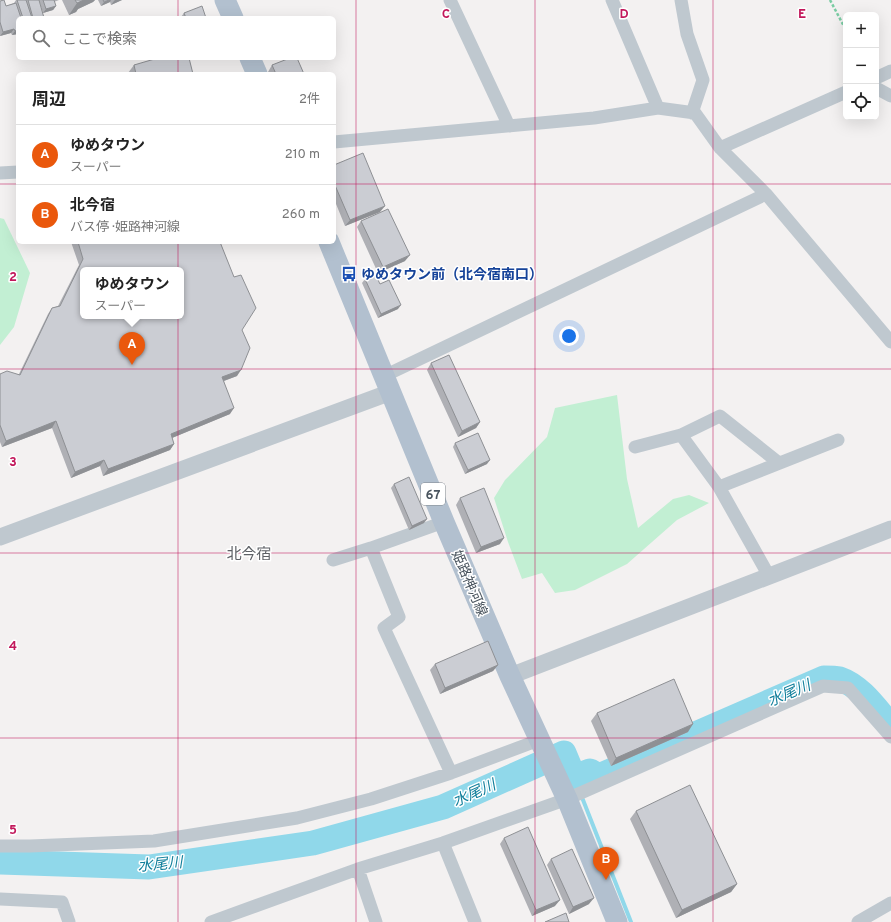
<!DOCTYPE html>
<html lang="ja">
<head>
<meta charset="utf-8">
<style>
  :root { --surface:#fff; --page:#f2f2f2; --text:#222; --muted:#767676; --line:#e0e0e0; --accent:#ea580c }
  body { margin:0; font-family:Overpass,"Noto Sans JP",sans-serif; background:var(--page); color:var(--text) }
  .controls { position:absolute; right:12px; top:12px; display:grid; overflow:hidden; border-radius:6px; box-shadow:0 4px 16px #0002 }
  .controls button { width:36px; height:36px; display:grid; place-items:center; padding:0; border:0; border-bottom:1px solid var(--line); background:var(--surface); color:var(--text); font:20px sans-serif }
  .you { position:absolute; left:569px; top:336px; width:14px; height:14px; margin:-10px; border:3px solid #fff; border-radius:50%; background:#1a73e8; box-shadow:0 0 0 6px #1a73e833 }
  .badge { display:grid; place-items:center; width:26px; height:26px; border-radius:50%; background:var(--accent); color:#fff; font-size:13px; font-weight:700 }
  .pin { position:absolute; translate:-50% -33px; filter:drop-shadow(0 1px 2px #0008) }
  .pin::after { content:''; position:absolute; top:21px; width:14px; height:12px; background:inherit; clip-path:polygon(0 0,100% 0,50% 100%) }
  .popup { position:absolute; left:80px; top:267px; width:104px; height:52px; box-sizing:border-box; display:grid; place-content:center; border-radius:6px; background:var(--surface); filter:drop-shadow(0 1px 3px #0005); font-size:13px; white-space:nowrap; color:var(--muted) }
  .popup b { font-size:15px; color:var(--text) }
  .popup::after { content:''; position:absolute; left:50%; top:100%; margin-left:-8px; border:8px solid transparent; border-top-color:var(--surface) }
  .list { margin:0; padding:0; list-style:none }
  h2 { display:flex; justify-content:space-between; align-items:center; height:52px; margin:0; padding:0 16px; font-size:17px }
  h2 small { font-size:13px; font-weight:400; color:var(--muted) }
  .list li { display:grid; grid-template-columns:26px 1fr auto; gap:12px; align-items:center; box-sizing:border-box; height:60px; padding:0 16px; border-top:1px solid var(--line) }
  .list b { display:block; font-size:15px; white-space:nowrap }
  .list p { margin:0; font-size:13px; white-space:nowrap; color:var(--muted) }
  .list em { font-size:13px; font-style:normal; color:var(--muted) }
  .icon { flex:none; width:22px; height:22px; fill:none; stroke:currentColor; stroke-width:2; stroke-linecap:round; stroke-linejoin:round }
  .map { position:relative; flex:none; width:891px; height:922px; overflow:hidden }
  .search { position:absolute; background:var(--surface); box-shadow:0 4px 16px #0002; left:16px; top:16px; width:320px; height:44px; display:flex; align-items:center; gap:10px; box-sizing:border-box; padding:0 14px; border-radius:6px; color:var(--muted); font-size:15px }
  .panel { position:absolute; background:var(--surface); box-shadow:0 4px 16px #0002; left:16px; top:72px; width:320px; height:172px; border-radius:6px }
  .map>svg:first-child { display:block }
</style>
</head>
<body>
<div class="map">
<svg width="891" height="922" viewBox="0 0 891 922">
  <rect width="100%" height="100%" fill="#f3f1f1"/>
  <!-- green -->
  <path fill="#c2efd3" d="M0,218L4,219L30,273L14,327L0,345Z
    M617,395L627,479L638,528L673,499L689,495L709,503L677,520L627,564L575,590L555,593L542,573L522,579L508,542L494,498L505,480L547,437L555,408Z"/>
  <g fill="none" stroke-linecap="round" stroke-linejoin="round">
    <!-- stream -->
    <path stroke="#90d8ea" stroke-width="4" d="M574,777L631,922"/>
    <!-- river -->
    <path stroke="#90d8ea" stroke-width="25" d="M0,862L149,867L313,843L443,807L564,753L574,777L590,771L599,776L824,678C829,678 835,678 840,679C861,686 877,710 891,726"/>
    <!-- path -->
    <path stroke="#7acca3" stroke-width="2.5" stroke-dasharray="3 2" stroke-linecap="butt" d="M830,0L846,30"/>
    <!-- minor -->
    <path stroke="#bfc8cf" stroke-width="13" d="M450,0L509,126
      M612,0L658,108
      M681,0L687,34L703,80L692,113
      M876,78L891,71
      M876,88L891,96
      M334,142L594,118L658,108L695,113L720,148L766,194L891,342
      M720,148L846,92
      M0,173L18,172
      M384,376L766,194
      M681,435L719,487L769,576
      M635,447L681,435L720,416L779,463
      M719,487L838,440
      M444,522L371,548L399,617L384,628L451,773
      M333,560L371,548
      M443,843L475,922
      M0,846H30L154,841L297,818L371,799L451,773L539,740
      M358,869L376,922
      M0,899L62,902L69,922
      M211,922L358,869L443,843L567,799L823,686L848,688L891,737
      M858,922L891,903"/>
    <!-- tertiary -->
    <path stroke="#bfc8cf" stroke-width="17" d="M0,537L391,392
      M510,676L891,529"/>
    <!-- primary -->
    <path stroke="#b2c0cf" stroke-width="21" d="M225,0L233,18
      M250,58L257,74
      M329,242L444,522L510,676L567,799L617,922"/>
  </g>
  <!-- wall -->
  <path fill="#afb0b5" d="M16,0H39L44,18H18V34L12,35L11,33L0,36V1L6,6L14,3Z
    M39,0H59L54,2L56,6L53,10L43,13Z
    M62,0H95L93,2L78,9L76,12L69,15Z
    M98,0H122L111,5L110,2L101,6Z
    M184,13L206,18H181V17Z
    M134,65L193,74H129L128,73Z
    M272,65L304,74H269L268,72Z
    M334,165L380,212L345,226L334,199Z
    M361,221L405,261L378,273L357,227Z
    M71,242H220L242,330L237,376L224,381L230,414L172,438L174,444L170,450L103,476L100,466L71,478L52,428L2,447L0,442V374H19L48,314L52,308L58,306L79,265Z
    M365,279L380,284L398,309L378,318L362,283Z
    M431,363L480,422L476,428L458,437L427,370Z
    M455,443L487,464L465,474L453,447Z
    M394,484L424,523L409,530L391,488Z
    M460,498L500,544L476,553L456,505Z
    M435,664L498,665L493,671L440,694L430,670Z
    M597,713L688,732L611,766L591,721Z
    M636,811L737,884L731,892L676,918L630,819Z
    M504,838L555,906L532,916L500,844Z
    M551,859L589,904L569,914L547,865Z"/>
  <!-- shaded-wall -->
  <path fill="#8e9094" d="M82,0H95L93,2L78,9L76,12L69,15L77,3Z
    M109,0H111L110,2L101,6L104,2Z
    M115,0H122L111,5L114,1Z
    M56,6L53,10L43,13L46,9Z
    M14,29L11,33L0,36L3,32Z
    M18,30V34L12,35L15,31Z
    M385,206L380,212L345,226L350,220Z
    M410,255L405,261L378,273L383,267Z
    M401,305L398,309L378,318L381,314Z
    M241,370L237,376L218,383L222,377Z
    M234,408L230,414L167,440L171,434Z
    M56,421L52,428L2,447L6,441Z
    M480,422L476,428L458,437L462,431Z
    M174,444L170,450L103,476L108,469Z
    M104,460L100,466L71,478L75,472Z
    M490,460L487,464L465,474L468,470Z
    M427,519L424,523L409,530L412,526Z
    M504,538L500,544L476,553L481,547Z
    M498,665L493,671L440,694L445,688Z
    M693,724L688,732L611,766L616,758Z
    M737,884L731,892L676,918L682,910Z
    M594,898L589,904L569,914L573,907Z
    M560,900L555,906L532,916L536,910Z"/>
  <!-- building -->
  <path fill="#cbcdd3" stroke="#8e9094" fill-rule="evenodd" d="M4,0L6,6L16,3L21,18H18V30L15,31L14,29L3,32L0,22V1Z
    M17,0H26L32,18H23Z
    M28,0H39L44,18H33Z
    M43,0H54L56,6L46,9Z
    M75,0H84L77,3Z
    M103,0H109L104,2Z
    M202,6L206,18H186L184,13Z
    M158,58H189L193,74H136L134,65Z
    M290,58H297L304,74H276L272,65Z
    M363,153L385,206L350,220L334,183V165Z
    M388,209L410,255L383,267L361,221Z
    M78,242H220L234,277L241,275L256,308L242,330L250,348L241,370L222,377L234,408L171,434L174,444L108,469L104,460L75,472L56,421L6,441L0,425V374L7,371L20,375L52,308L60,306L83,259ZM83,270H181V316H83Z
    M375,274L380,284L389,280L401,305L381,314L365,279Z
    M449,355L480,422L462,431L431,363Z
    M478,433L490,460L468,470L455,443Z
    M409,477L427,519L412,526L394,484Z
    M484,488L504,538L481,547L460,498Z
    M488,641L498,665L445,688L435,664Z
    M674,679L693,724L616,758L597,713Z
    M690,785L737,884L682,910L636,811Z
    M528,827L560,900L536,910L504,838Z
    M572,849L594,898L573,907L551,859Z
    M566,913L569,922H545Z"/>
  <!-- grid -->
  <path fill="none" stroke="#c2185b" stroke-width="1" stroke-opacity="0.55" d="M178,0V18M356,0V922M535,0V922M713,0V922M178,58V74M0,184H18M334,184H891M178,242V922M0,369H891M0,553H891M0,738H891"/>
  <!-- icons -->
  <defs>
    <symbol id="bus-bare" viewBox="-9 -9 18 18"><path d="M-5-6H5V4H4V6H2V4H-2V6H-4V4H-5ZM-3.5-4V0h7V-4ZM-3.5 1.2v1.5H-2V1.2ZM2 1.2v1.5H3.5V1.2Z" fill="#1a4fb4" stroke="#fff" stroke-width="2.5" paint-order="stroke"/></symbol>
  </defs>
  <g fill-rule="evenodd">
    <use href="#bus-bare" x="338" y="263" width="22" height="22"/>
  </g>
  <g text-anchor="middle" stroke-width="3" stroke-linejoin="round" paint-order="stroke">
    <!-- shield labels -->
    <rect fill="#fff" stroke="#80878e" stroke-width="1" x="421" y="483" width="24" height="22" rx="3"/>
    <g font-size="13" font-weight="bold" fill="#49545e">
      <text x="433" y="499">67</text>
    </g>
    <!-- transit labels -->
    <g font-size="14" font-weight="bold" fill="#164399" stroke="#fff" text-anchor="start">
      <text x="361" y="279">ゆめタウン前（北今宿南口）</text>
    </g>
    <!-- street labels -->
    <g font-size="14" fill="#49545e" stroke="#fff">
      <text transform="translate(470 583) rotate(67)" y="5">姫路神河線</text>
    </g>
    <!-- neighbourhood labels -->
    <g font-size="15" fill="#5e6166" stroke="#fff">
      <text x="249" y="559">北今宿</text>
    </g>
    <!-- water labels -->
    <g font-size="15" font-style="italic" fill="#117f9b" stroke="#fff">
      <text transform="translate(789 693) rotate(-23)" y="5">水尾川</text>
      <text transform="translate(474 793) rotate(-24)" y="5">水尾川</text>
      <text transform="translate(160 864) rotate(-5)" y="5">水尾川</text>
    </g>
  </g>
  <g font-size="13" text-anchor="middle" font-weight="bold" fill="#c2185b" stroke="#fff" stroke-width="3" stroke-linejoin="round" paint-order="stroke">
    <text x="446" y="18">C</text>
    <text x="624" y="18">D</text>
    <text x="802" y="18">E</text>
    <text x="13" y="281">2</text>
    <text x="13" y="466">3</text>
    <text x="13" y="650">4</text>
    <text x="13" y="834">5</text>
  </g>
</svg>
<div class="controls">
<button>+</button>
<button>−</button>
<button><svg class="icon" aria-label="locate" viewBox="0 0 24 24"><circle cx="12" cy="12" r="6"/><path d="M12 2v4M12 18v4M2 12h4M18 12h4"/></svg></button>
</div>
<div class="you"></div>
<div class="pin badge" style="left:132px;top:365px">A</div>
<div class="popup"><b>ゆめタウン</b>スーパー</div>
<div class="pin badge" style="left:606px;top:880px">B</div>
<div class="search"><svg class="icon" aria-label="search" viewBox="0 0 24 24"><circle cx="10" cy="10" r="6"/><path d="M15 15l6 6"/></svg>ここで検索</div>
<section class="panel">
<h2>周辺<small>2件</small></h2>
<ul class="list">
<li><span class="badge">A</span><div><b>ゆめタウン</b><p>スーパー</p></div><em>210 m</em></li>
<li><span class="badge">B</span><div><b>北今宿</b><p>バス停 · 姫路神河線</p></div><em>260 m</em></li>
</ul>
</section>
</div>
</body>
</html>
